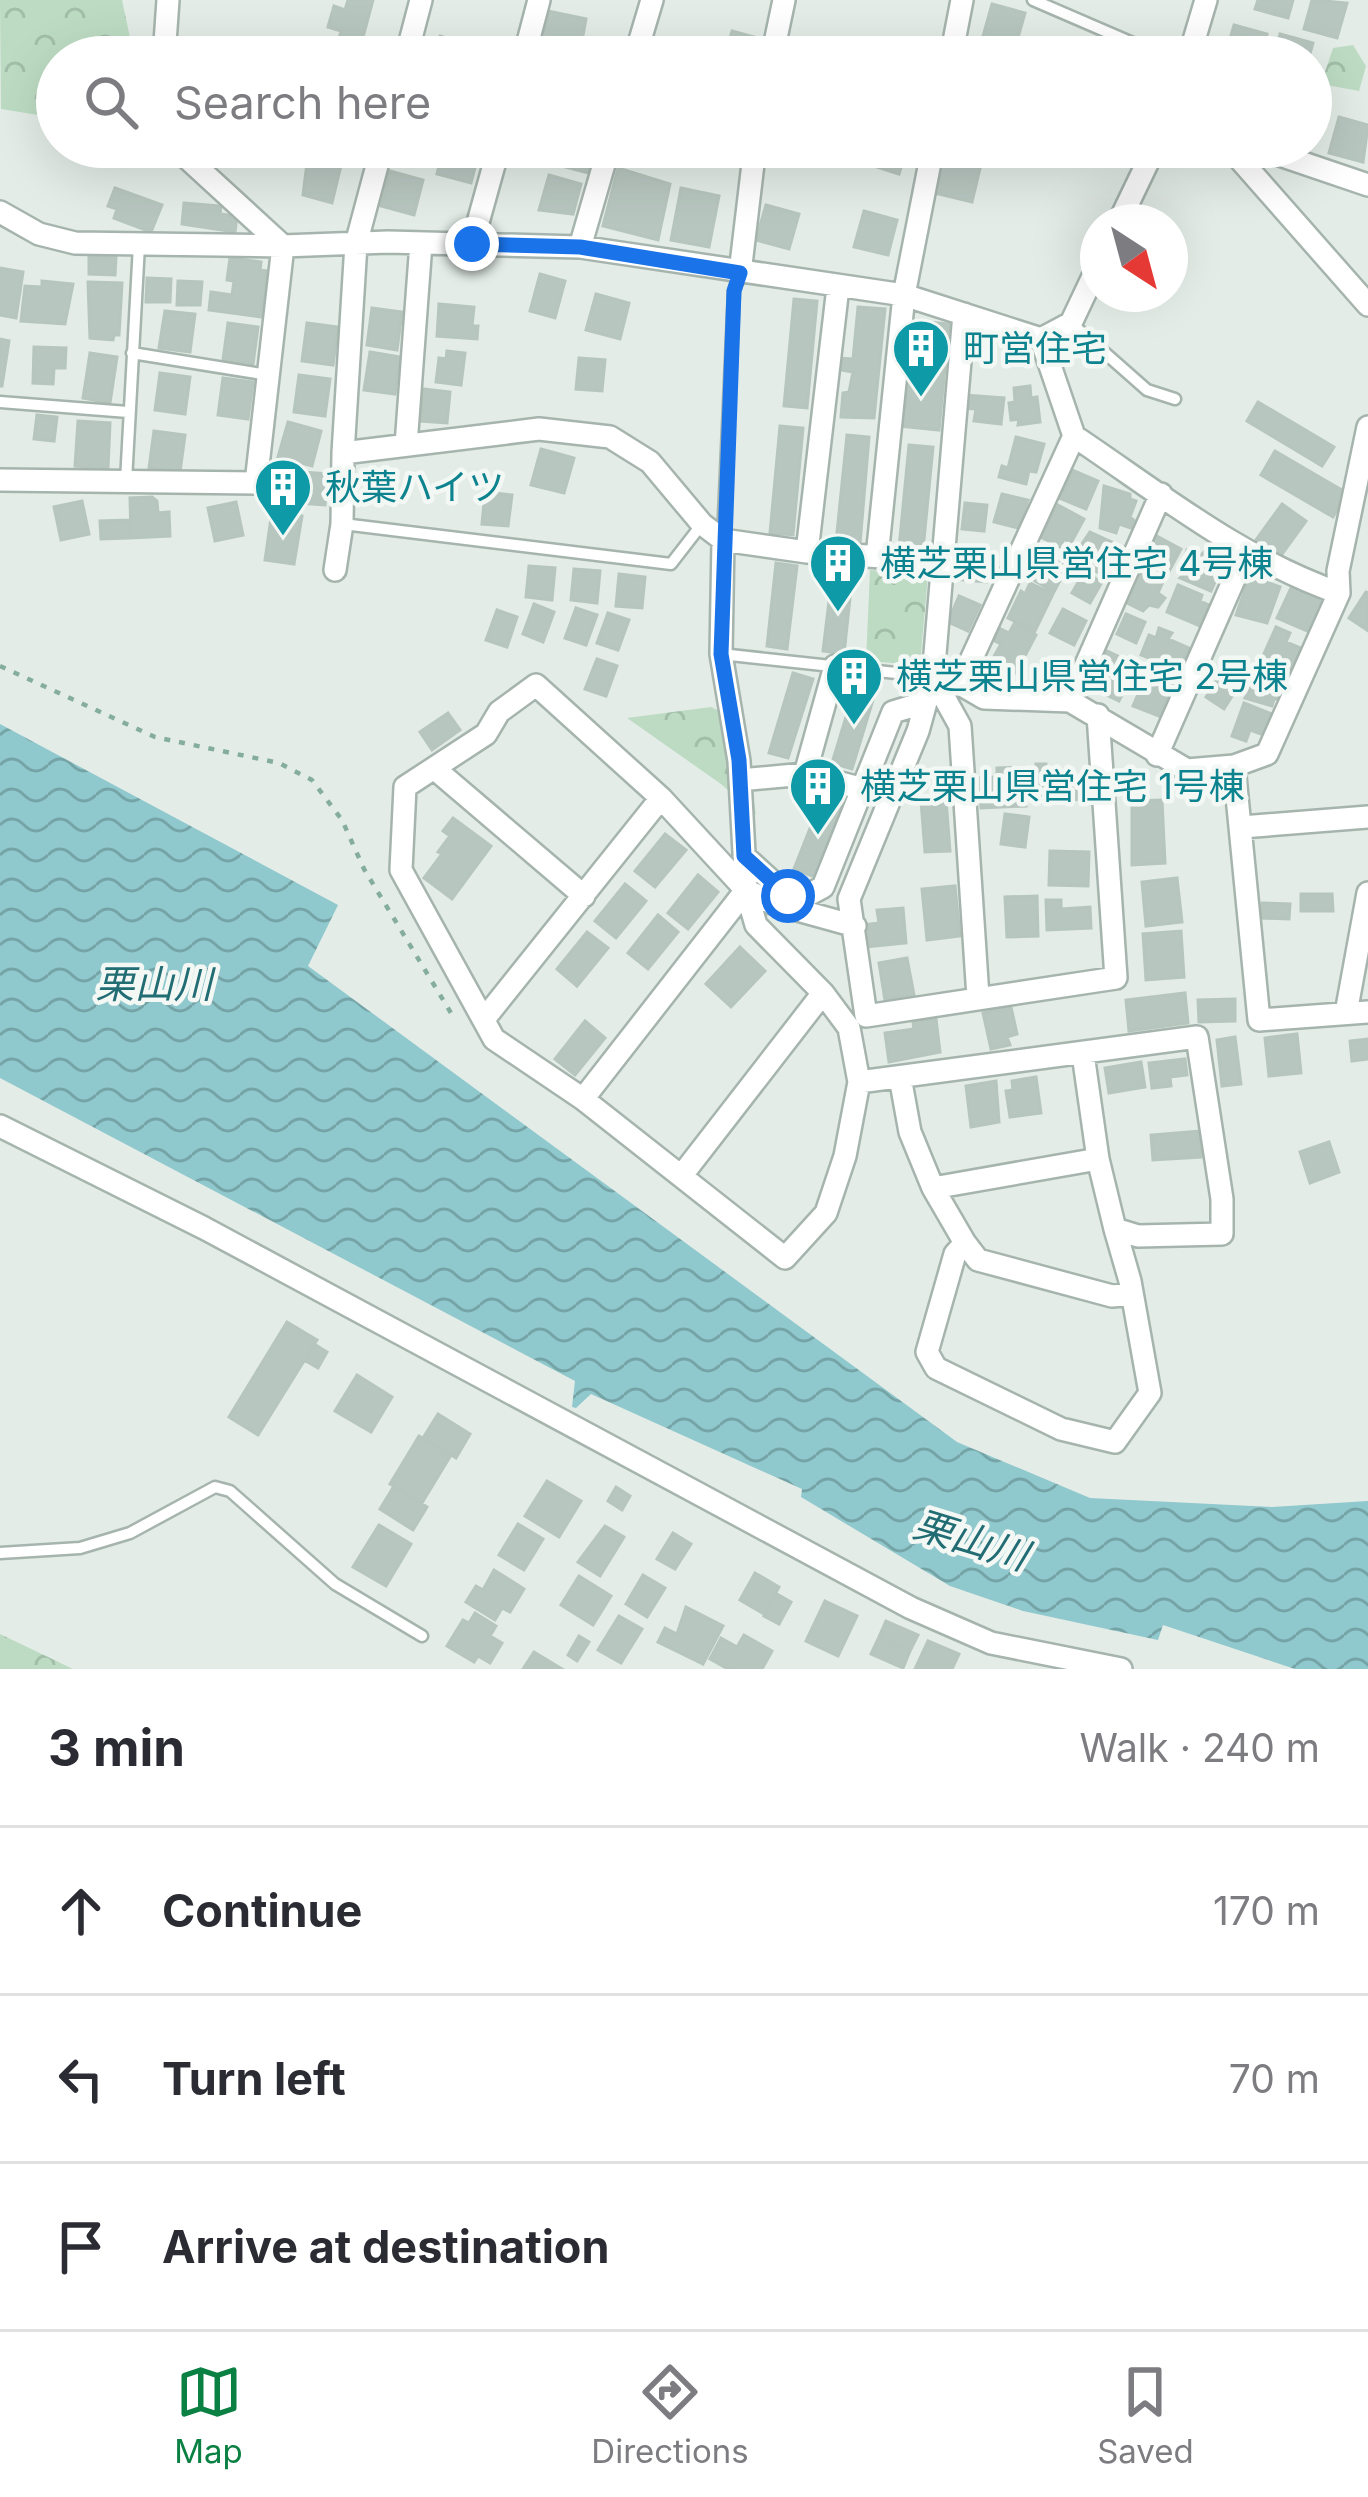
<!DOCTYPE html>
<html lang="en">
<head>
<meta charset="utf-8">
<style>
  :root { --surface:#fff; --page:#f7f7f7; --text:#2b2b33; --muted:#7c7c81; --line:#e1e1e2; --accent:#0b8043 }
  body { margin:0; font-family:Inter,"Noto Sans JP",sans-serif; background:var(--page); color:var(--text) }
  .compass { position:absolute; left:1080px; top:204px; width:108px; height:108px; border-radius:50%; background:var(--surface); box-shadow:0 12px 48px #0002; rotate:144deg }
  .stop { position:absolute; width:36px; height:36px; margin:-27px; border:9px solid #1a73e8; border-radius:50%; background:#fff }
  .stop.end { background:#1a73e8; border-color:#fff; box-shadow:0 3px 12px #0008 }
  .list { margin:0; padding:0; list-style:none }
  h2 { display:flex; justify-content:space-between; align-items:center; height:156px; margin:0; padding:0 48px; font-size:51px }
  h2 small { font-size:39px; font-weight:400; color:var(--muted) }
  .list li { display:grid; grid-template-columns:78px 1fr auto; gap:36px; align-items:center; box-sizing:border-box; height:168px; padding:0 48px; border-top:3px solid var(--line) }
  .list b { display:block; font-size:45px; white-space:nowrap }
  .list em { font-size:39px; font-style:normal; color:var(--muted) }
  .icon { flex:none; width:66px; height:66px; fill:none; stroke:currentColor; stroke-width:2; stroke-linecap:round; stroke-linejoin:round }
  .map { position:relative; flex:none; width:1368px; height:1669px; overflow:hidden }
  .search { position:absolute; background:var(--surface); box-shadow:0 12px 48px #0002; left:36px; right:36px; top:36px; height:132px; display:flex; align-items:center; gap:30px; box-sizing:border-box; padding:0 42px; border-radius:66px; color:var(--muted); font-size:45px }
  .sheet { height:660px; background:var(--surface) }
  nav { display:flex; justify-content:space-around; align-items:center; box-sizing:border-box; height:168px; border-top:3px solid var(--line); background:var(--surface); font-size:33px; color:var(--muted) }
  nav a { display:grid; justify-items:center; gap:6px }
  nav .on { color:var(--accent) }
  .map>svg:first-child { display:block }
</style>
</head>
<body>
<div class="map">
<svg width="1368" height="1669" viewBox="0 0 1368 1669">
  <defs>
    <pattern id="forest-crowns" width="20" height="18" patternUnits="userSpaceOnUse" patternTransform="scale(3)"><rect width="20" height="18" fill="#bddbc3"/><path d="M2 6a3 3 0 1 1 6 0M12 15a3 3 0 1 1 6 0" fill="none" stroke="#a2bda8"/></pattern>
    <pattern id="water-waves" width="16" height="10" patternUnits="userSpaceOnUse" patternTransform="scale(3)"><rect width="16" height="10" fill="#8fc8cd"/><path d="M0 5q4-4 8 0t8 0" fill="none" stroke="#75a4a7"/></pattern>
  </defs>
  <rect width="100%" height="100%" fill="#e3ece7"/>
  <!-- forest -->
  <path fill="url(#forest-crowns)" d="M0,0H122L132,47L130,57H57V118L1,109Z
    M1353,45L1366,66L1359,91L1321,84L1333,48Z
    M870,570L928,575L920,665L866,661Z
    M711,707L743,722L756,815L721,784L627,718Z
    M0,1634L73,1669H0Z"/>
  <!-- water -->
  <path fill="url(#water-waves)" d="M0,724L338,905L308,966L957,1442L1090,1498L1272,1507L1368,1501V1669H1295L1163,1625L1158,1640L1023,1611L950,1586L801,1497L802,1489L591,1394L576,1408L572,1407L575,1381L0,1078Z"/>
  <!-- building -->
  <path fill="#b8c6c0" stroke="#b6c5bd" stroke-width="3" d="M348,0H373L359,52L337,46L341,31L328,27L334,6L345,10Z
    M1258,0H1293L1288,18L1255,9Z
    M1312,0L1347,3L1337,38L1304,29Z
    M992,4L1025,13L1015,48L982,40Z
    M548,11L586,19L579,57H539Z
    M1234,25L1267,34L1261,57H1225Z
    M732,31L754,37L748,57H725Z
    M1280,34L1313,43L1309,57H1274Z
    M440,36L464,44L460,57H428Z
    M1339,117L1368,125L1363,162L1329,153Z
    M309,147L344,153L332,203L303,195Z
    M444,147L480,148L471,183L437,174Z
    M559,147H594L588,173L554,164Z
    M637,147H668L664,164L634,156Z
    M883,147H907L899,174L877,167Z
    M940,150L982,160L972,202L930,192Z
    M618,168L670,184L658,240L603,226Z
    M390,171L423,180L414,215L381,206Z
    M549,175L581,184L573,214L539,210Z
    M115,188L162,205L151,232L114,218L117,209L108,206Z
    M681,188L719,196L709,247L671,240Z
    M184,203L221,206L220,214L237,216L235,232L182,224Z
    M766,205L799,214L789,249L756,240Z
    M864,211L897,220L888,255L854,247Z
    M89,256L116,257L115,275L89,274Z
    M230,258L261,262L260,270L267,271L261,317L209,310L211,292L232,295L234,281L227,280Z
    M0,268L23,272L16,318L0,315Z
    M540,274L565,281L555,318L530,311Z
    M147,278L171,279L170,302H146Z
    M42,281L73,284L65,324L21,321L25,286L42,287Z
    M178,281L202,282L200,305H177Z
    M88,282L122,283L119,335H114L113,340L90,338Z
    M596,294L629,303L620,339L586,330Z
    M794,299L817,301L807,408L784,406Z
    M439,304L474,307L472,326H478L477,339L437,336Z
    M858,307L885,309L874,418L841,417L843,393L849,392L853,372L836,369L839,358L853,359Z
    M372,308L402,312L397,350L367,345Z
    M165,311L195,314L190,352L159,348Z
    M928,322L949,324L939,430L898,426L903,369L924,371Z
    M228,323L258,327L253,364L223,360Z
    M307,323L338,327L333,365L302,361Z
    M0,339L9,341L2,386H0Z
    M34,347L66,348L65,368H54L53,384L33,383Z
    M447,351L465,353L461,385L436,382L439,358L446,359Z
    M370,352L400,357L395,394L364,390Z
    M90,353L117,357L110,403L83,398Z
    M579,358L605,360L602,391L576,389Z
    M160,373L190,377L185,414L155,410Z
    M299,375L330,379L325,416L294,412Z
    M223,378L253,382L248,419L218,415Z
    M1030,386L1031,398L1037,397L1040,422L1018,425L1019,419L1011,420L1009,403L1015,402L1014,388Z
    M424,389L450,392L447,423L421,421Z
    M964,395L1004,398L1001,424L974,421L976,409L963,408Z
    M1258,402L1334,447L1322,466L1247,421Z
    M37,415L57,417L54,441L34,439Z
    M78,421L110,423L108,468L75,466Z
    M288,422L321,431L312,466L278,457Z
    M780,426L803,428L793,535L770,533Z
    M154,431L185,435L180,472L149,468Z
    M847,435L869,437L860,544L836,542Z
    M1016,437L1044,444L1036,472L1029,471L1026,484L999,477L1002,466L1008,468Z
    M909,445L933,447L923,550L899,548Z
    M541,449L574,458L564,493L531,485Z
    M1275,451L1347,493L1333,517L1261,475Z
    M1072,470L1098,481L1086,509L1054,496L1057,488L1064,491Z
    M302,472L328,474L325,505L299,503Z
    M1104,486L1130,494V499L1136,501L1130,517L1136,522L1131,528L1119,524L1116,533L1100,528Z
    M485,492L512,495L508,526L482,524Z
    M1002,494L1028,500L1018,528L994,522Z
    M152,497L157,501L158,513L169,512L170,536L131,538L130,498Z
    M82,501L89,534L61,540L54,507Z
    M236,502L243,535L215,541L208,508Z
    M965,503L987,505L984,531L962,529Z
    M1282,504L1306,521L1280,557L1256,540Z
    M1058,505L1084,519L1071,543L1064,539L1060,547L1041,537Z
    M272,511L302,516L294,564L265,560Z
    M128,520V538L101,539L100,521Z
    M1090,532L1116,544L1114,549L1122,553L1110,578L1071,560Z
    M1155,535L1181,549L1167,575L1141,562Z
    M1209,547L1227,555L1211,591L1180,578L1185,573L1179,571L1187,550L1201,555Z
    M949,549L989,553L986,582L952,579L954,563L947,562Z
    M1042,552L1062,563L1057,572L1063,575L1054,592L1023,574L1029,565L1033,568Z
    M776,563L797,566L787,649L767,646Z
    M529,566L555,568L552,600L526,597Z
    M833,568L853,570L844,654L823,651Z
    M574,569L600,571L597,603L571,600Z
    M1084,572L1102,582L1090,603L1072,593Z
    M1136,572L1162,584L1158,593L1165,598L1158,607L1149,605L1143,611L1119,599Z
    M619,574L645,577L642,608L616,606Z
    M1250,576L1280,587L1267,623L1236,615Z
    M1030,583L1053,594L1035,631L1008,618L1021,591L1025,594Z
    M1178,585L1202,595L1200,601L1209,605L1200,626L1167,612Z
    M1292,586L1326,601L1312,633L1277,618Z
    M1366,592L1368,593L1367,630L1349,618Z
    M959,596L980,605L968,631L948,622Z
    M534,604L554,612L543,642L523,634Z
    M576,608L597,615L586,645L565,638Z
    M1063,609L1086,621L1074,645L1050,633Z
    M497,610L517,617L507,647L486,640Z
    M608,613L629,620L618,650L597,643Z
    M1126,614L1145,622L1136,643L1117,634Z
    M1014,624L1036,635L1016,673L992,660L1001,644L993,640L999,628L1009,633Z
    M1276,627L1290,633L1286,642L1303,649L1294,670L1263,656Z
    M1159,628L1172,633L1168,639L1189,648L1180,670L1141,655L1149,635L1156,638Z
    M1105,650L1137,665L1119,701L1094,689L1100,676L1093,673Z
    M597,659L617,666L606,696L585,689Z
    M1152,662L1177,673L1159,716L1133,706Z
    M1255,663L1290,677L1280,699H1274L1272,706L1245,698L1253,684L1249,678Z
    M1223,671L1241,682L1224,709L1206,697Z
    M793,673L813,679L788,758L769,753Z
    M856,684L876,690L852,769L832,763Z
    M1244,703L1272,714L1264,735L1250,730L1246,741L1232,736Z
    M448,713L460,730L432,750L420,732Z
    M1036,764H1046V769H1059L1060,779L1083,778L1084,799L1038,802Z
    M1024,767L1026,806L981,808L979,778L997,777V768Z
    M826,788L847,796L815,877L794,869Z
    M946,799L950,851L925,852L921,801Z
    M1162,800L1165,863L1132,865V801Z
    M1005,814L1029,817L1025,847L1001,844Z
    M453,818L491,846L452,899L424,878L442,854L438,852L450,836L443,831Z
    M665,834L686,850L655,887L635,871Z
    M1050,851L1089,852L1088,886L1049,885Z
    M698,875L718,892L688,929L668,913Z
    M1177,878L1182,922L1146,926L1142,882Z
    M625,884L646,901L616,938L595,921Z
    M955,886L960,936L927,940L922,889Z
    M1301,894H1332L1333,911H1301Z
    M1037,896L1038,936L1007,937L1005,897Z
    M1046,900H1061V909L1090,907L1091,928L1047,930Z
    M1262,903L1290,904L1289,919L1261,918Z
    M903,908L906,943L864,947L862,925L879,923L877,910Z
    M658,915L678,932L648,969L628,953Z
    M1181,931L1184,977L1146,980L1143,934Z
    M587,932L608,948L577,986L557,969Z
    M740,947L765,971L731,1007L706,984Z
    M907,958L914,995L885,1000L879,963Z
    M1185,993L1188,1023L1129,1031L1126,1000Z
    M1235,999V1021L1199,1022L1198,1000Z
    M1011,1007L1017,1034L1007,1037L1010,1045L991,1049L983,1013Z
    M936,1019L940,1052L889,1062L885,1033L914,1029L913,1022Z
    M585,1021L605,1038L575,1075L555,1059Z
    M1297,1034L1301,1073L1269,1076L1265,1038Z
    M1235,1037L1241,1084L1222,1086L1217,1040Z
    M1368,1039V1059L1352,1061L1350,1041Z
    M1185,1059L1187,1075L1170,1077L1171,1086L1152,1088L1149,1063Z
    M1141,1062L1145,1087L1109,1093L1105,1068Z
    M1036,1077L1041,1113L1010,1117L1006,1091L1013,1090L1012,1081Z
    M996,1081L999,1122L971,1127L966,1086Z
    M1199,1131L1201,1157L1153,1160L1151,1135Z
    M1329,1142L1339,1172L1310,1183L1300,1152Z
    M287,1322L317,1340L258,1435L229,1417Z
    M314,1344L327,1352L318,1368L304,1360Z
    M357,1375L392,1397L371,1432L335,1411Z
    M438,1414L470,1434L456,1458L423,1438Z
    M419,1436L451,1455L422,1503L390,1484Z
    M547,1481L581,1501L559,1537L525,1516Z
    M394,1486L427,1507L413,1530L380,1509Z
    M616,1487L630,1496L622,1510L608,1501Z
    M518,1524L543,1539L524,1570L499,1555Z
    M379,1525L411,1544L386,1586L353,1567Z
    M605,1526L624,1537L600,1576L578,1562Z
    M673,1533L691,1544L675,1569L657,1559Z
    M494,1570L524,1589L510,1612L502,1608L495,1620L466,1602L476,1586L483,1590Z
    M755,1573L779,1587L764,1614L740,1600Z
    M643,1575L665,1588L647,1617L626,1604Z
    M579,1576L611,1596L593,1625L561,1605Z
    M777,1594L791,1602L779,1624L764,1616Z
    M825,1601L857,1616L838,1656L806,1641Z
    M686,1607L723,1626L703,1664L658,1642L665,1628L677,1634Z
    M475,1613L496,1626L490,1636L502,1643L490,1663L478,1656L474,1662L447,1646L463,1620L469,1623Z
    M619,1616L642,1629L621,1663L598,1650Z
    M886,1621L918,1635L910,1651L879,1637Z
    M744,1635L772,1651L762,1669H728L710,1659L721,1638L737,1647Z
    M579,1636L589,1642L577,1661L568,1655Z
    M879,1637L910,1651L903,1668L871,1654Z
    M928,1641L959,1654L952,1669H915Z
    M534,1652L562,1669H523Z"/>
  <g fill="none" stroke-linecap="round" stroke-linejoin="round">
    <defs>
      <path id="lane" d="M1033,0L1165,57
        M1071,323L1147,390L1175,399
        M132,353L268,375
        M0,402L128,412
        M126,481L139,245
        M343,524L671,564L702,524
        M723,538L734,291L740,273
        M721,654L933,677
        M0,1553L80,1548L130,1533L215,1487L230,1491L335,1584L422,1636"/>
      <path id="street" d="M164,57L168,0
        M406,57L421,0
        M524,57L539,0
        M635,57L652,0
        M772,57L784,0
        M951,57L962,0
        M1189,57L1206,0
        M1229,147L1368,305
        M1256,147L1368,185
        M0,212L39,234L75,243L283,246L388,242L580,247L904,295L1041,339
        M1119,222L1155,147
        M472,244L499,147
        M580,247L609,147
        M740,273L755,147
        M964,314L933,677L918,731L849,899L866,1016L1116,978L1098,715
        M1074,436C1159,493 1241,559 1339,593
        M406,445L421,243
        M343,453L356,244L382,147
        M0,480L256,483L283,246L175,147
        M807,552L838,287
        M877,557L904,295L933,147
        M335,570L342,524L343,453L539,429L610,437L650,462L702,524L723,540L807,552L942,561
        M933,677L960,684L984,698L1070,701L1187,770L1234,766L1267,754L1339,593L1338,571L1368,427
        M933,677L960,726L978,997
        M960,684L1074,436L1041,339L1071,323L1098,266
        M536,685L661,798L746,890L756,925L823,993L849,1028L859,1082L845,1156L826,1213L785,1258L583,1099L494,1039L401,870L405,787L486,734L499,712Z
        M1070,701L1161,494
        M1157,755L1246,552
        M1234,766L1259,1020L1368,1012
        M435,769L584,896
        M805,774L835,666
        M740,780L805,774L860,788
        M1242,827L1368,817
        M744,856L788,896L808,895L823,887L893,712L926,702
        M746,890L772,903L855,926
        M1346,1013L1368,893
        M485,1018L661,798
        M900,1077L910,1132L933,1188L1098,1159
        M859,1082L1197,1037L1222,1199V1234L1138,1236L1115,1229L1098,1159L1083,1054
        M583,1099L746,890L739,761L721,654L723,540
        M0,1126L204,1228L911,1608L991,1643L1121,1669
        M682,1175L823,993
        M933,1188L965,1243L955,1254L927,1352L936,1368L1061,1429L1115,1442L1150,1393L1130,1281L1115,1229
        M965,1243L978,1260L1112,1296L1132,1294"/>
    </defs>
    <!-- lane casing -->
    <use href="#lane" stroke="#a6b4ae" stroke-width="15"/>
    <!-- street casing -->
    <use href="#street" stroke="#a6b4ae" stroke-width="26"/>
    <!-- path -->
    <path stroke="#85ad9e" stroke-width="4.5" stroke-dasharray="6 9" stroke-linecap="butt" d="M0,666L155,737L279,763L312,780L342,820L364,869L454,1018"/>
    <!-- lane -->
    <use href="#lane" stroke="#fff" stroke-width="10"/>
    <!-- street -->
    <use href="#street" stroke="#fff" stroke-width="21"/>
  </g>
  <g fill="none" stroke-linecap="round" stroke-linejoin="round">
    <!-- route -->
    <path stroke="#1a73e8" stroke-width="15" d="M472,244L580,247L740,273L734,291L721,654L739,760L744,856L788,896"/>
  </g>
  <!-- icons -->
  <defs>
    <symbol id="building-pin" viewBox="-11 -11 22 30"><path d="M0 17L-7.5 6A9.5 9.5 0 1 1 7.5 6Z" fill="#0f9aa8" stroke="#f3f8f5"/><path d="M-4-6H4V6H1V3H-1V6H-4ZM-2.5-4.3h1.7v1.8h-1.7ZM.8-4.3h1.7v1.8H.8ZM-2.5-1h1.7V.8h-1.7ZM.8-1h1.7V.8H.8Z" fill="#fff"/></symbol>
  </defs>
  <g fill-rule="evenodd">
    <use href="#building-pin" x="888" y="315" width="66" height="90"/>
    <use href="#building-pin" x="250" y="454" width="66" height="90"/>
    <use href="#building-pin" x="805" y="530" width="66" height="90"/>
    <use href="#building-pin" x="821" y="643" width="66" height="90"/>
    <use href="#building-pin" x="785" y="753" width="66" height="90"/>
  </g>
  <g text-anchor="middle" stroke-width="9" stroke-linejoin="round" paint-order="stroke">
    <!-- culture labels -->
    <g font-size="36" fill="#0d838f" stroke="#f3f8f5" text-anchor="start">
      <text x="963" y="361">町営住宅</text>
      <text x="325" y="500">秋葉ハイツ</text>
      <text x="880" y="576">横芝栗山県営住宅 4号棟</text>
      <text x="896" y="689">横芝栗山県営住宅 2号棟</text>
      <text x="860" y="799">横芝栗山県営住宅 1号棟</text>
    </g>
    <!-- water labels -->
    <g font-size="39" font-style="italic" fill="#226c74" stroke="#f3f8f5">
      <text x="154" y="998">栗山川</text>
      <text transform="translate(971 1540) rotate(17)" y="14">栗山川</text>
    </g>
  </g>
</svg>
<svg class="compass" viewBox="-18 -18 36 36"><path d="M0-13l5 13h-10z" fill="#e53935"/><path d="M0 13l5-13h-10z" fill="#7c7c81"/></svg>
<div class="stop" style="left:788px;top:896px"></div>
<div class="stop end" style="left:472px;top:244px"></div>
<div class="search"><svg class="icon" aria-label="search" viewBox="0 0 24 24"><circle cx="10" cy="10" r="6"/><path d="M15 15l6 6"/></svg>Search here</div>
</div>
<section class="sheet">
<h2>3 min<small>Walk · 240 m</small></h2>
<ul class="list">
<li><svg class="icon" aria-label="ahead" viewBox="0 0 24 24"><path d="M12 20V5M6 11l6-6 6 6"/></svg><div><b>Continue</b></div><em>170 m</em></li>
<li><svg class="icon" aria-label="left" viewBox="0 0 24 24"><path d="M17 20v-9H6M10 6l-5 5 5 5"/></svg><div><b>Turn left</b></div><em>70 m</em></li>
<li><svg class="icon" aria-label="arrive" viewBox="0 0 24 24"><path d="M6 21V4h12l-3 4 3 4H6"/></svg><div><b>Arrive at destination</b></div></li>
</ul>
</section>
<nav>
<a class="on"><svg class="icon" aria-label="map" viewBox="0 0 24 24"><path d="M3 6l6-2 6 2 6-2v14l-6 2-6-2-6 2zM9 4v14M15 6v14"/></svg>Map</a>
<a><svg class="icon" aria-label="directions" viewBox="0 0 24 24"><path d="M12 3l9 9-9 9-9-9zM9 14v-3h6M13 9l2 2-2 2"/></svg>Directions</a>
<a><svg class="icon" aria-label="saved" viewBox="0 0 24 24"><path d="M7 4h10v16l-5-4-5 4z"/></svg>Saved</a>
</nav>
</body>
</html>
